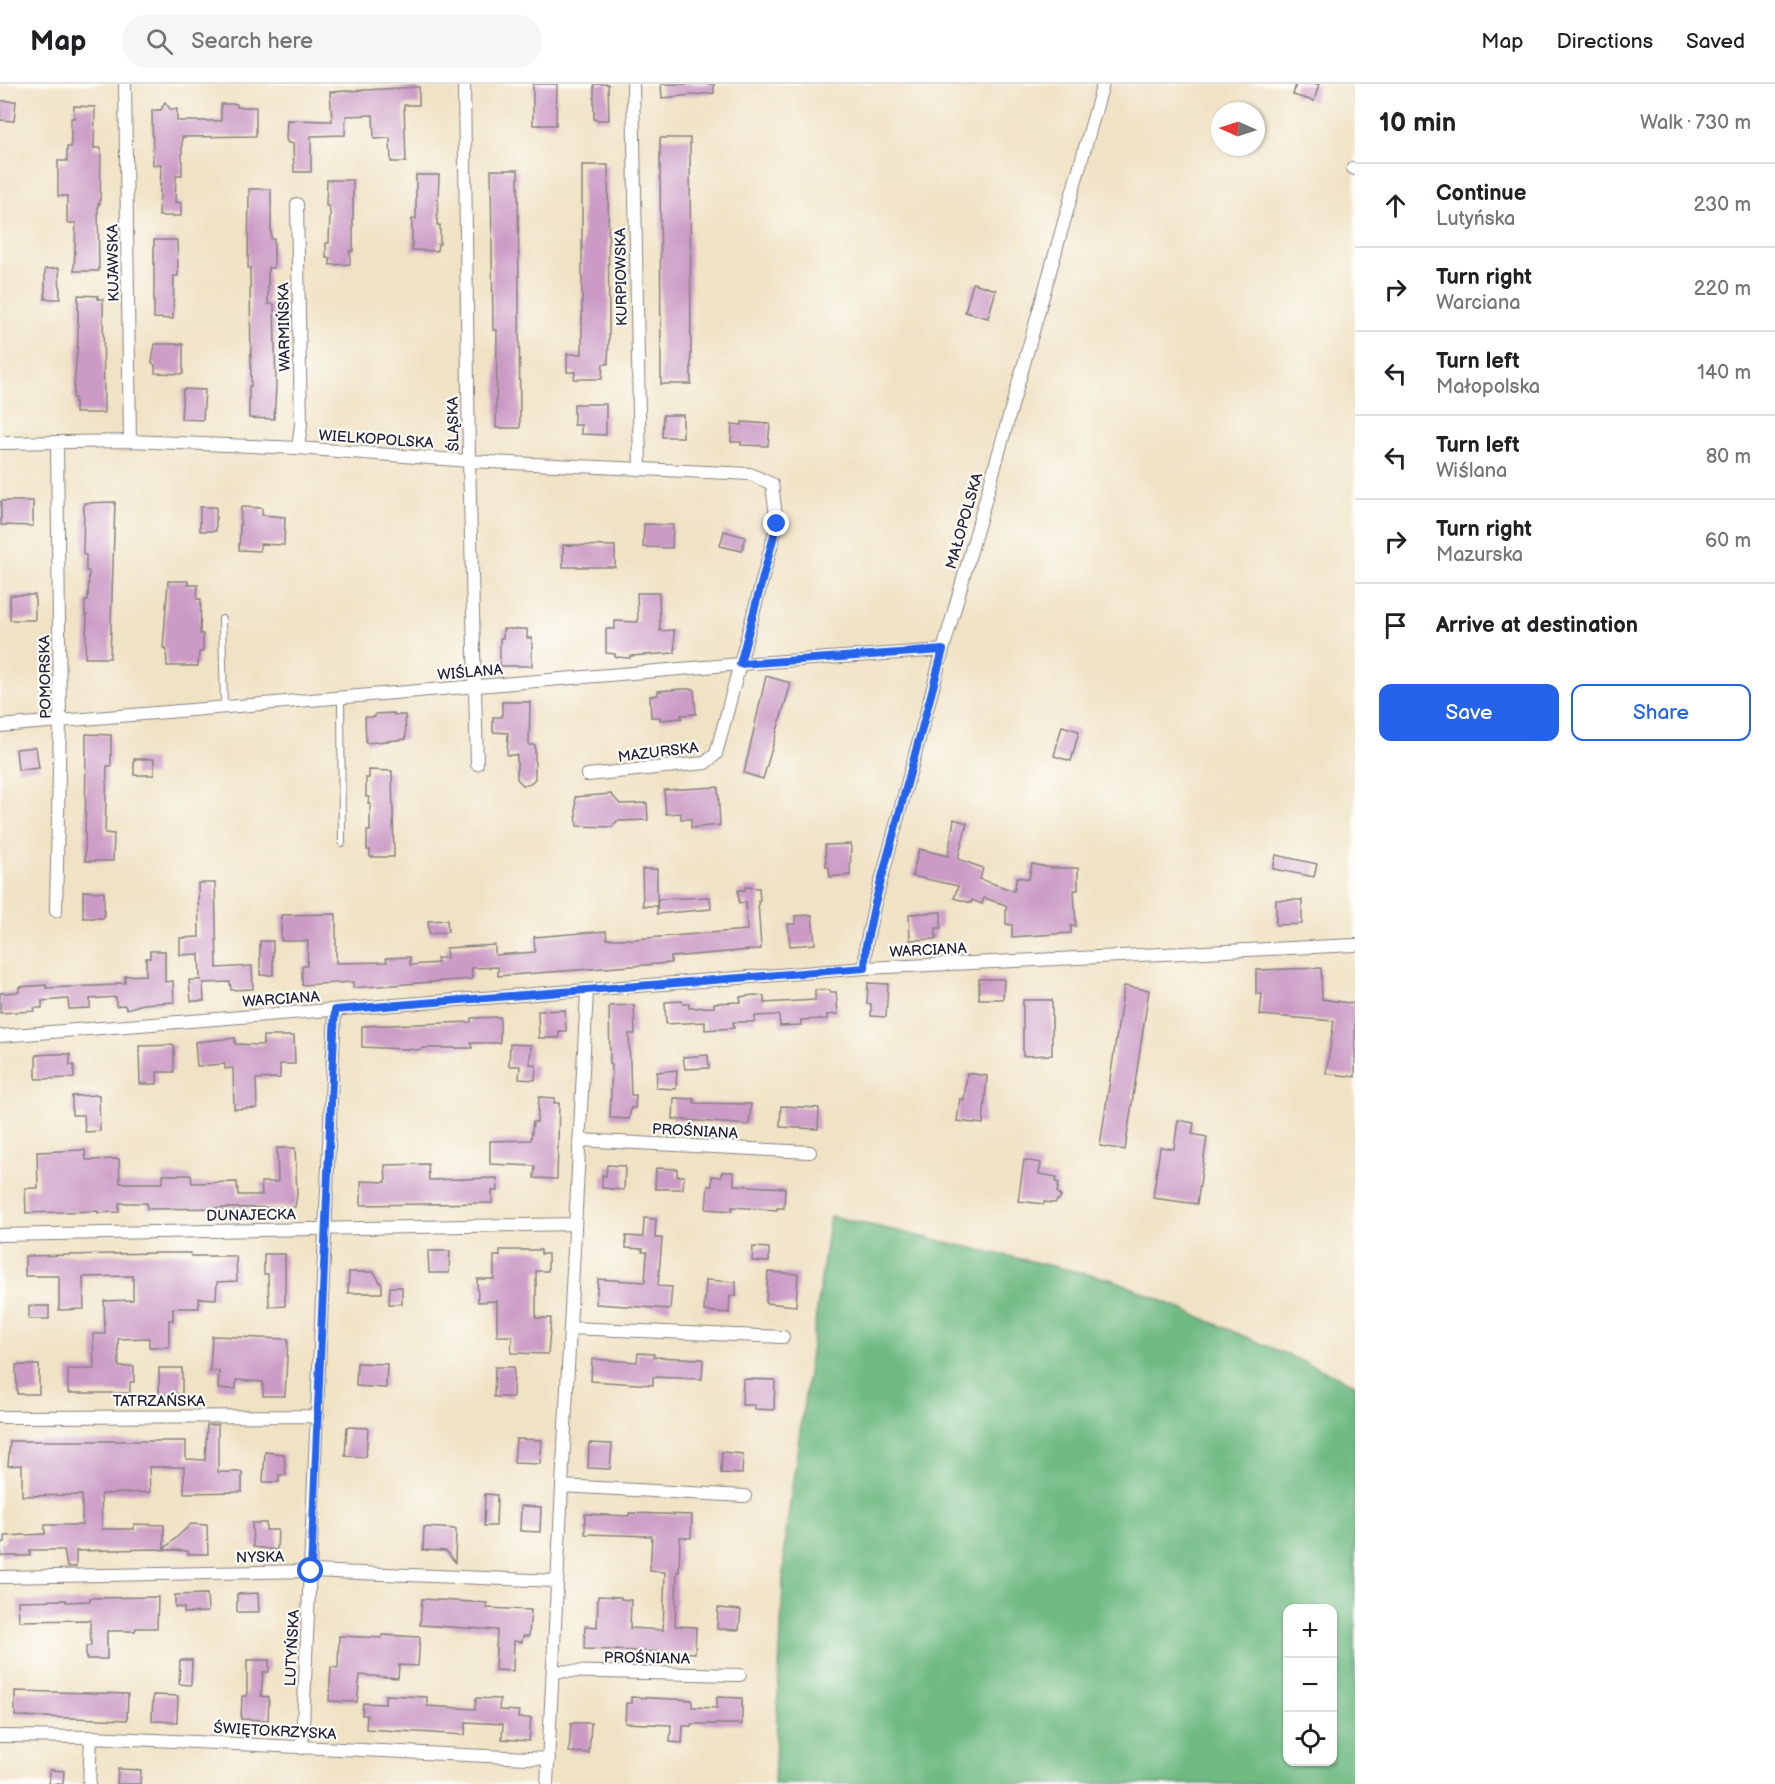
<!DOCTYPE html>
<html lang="en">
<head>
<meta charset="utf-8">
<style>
  :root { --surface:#fff; --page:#f6f6f6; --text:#202124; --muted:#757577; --line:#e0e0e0; --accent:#2563eb }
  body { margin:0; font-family:"Balsamiq Sans",sans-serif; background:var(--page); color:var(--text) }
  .controls { position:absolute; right:18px; bottom:18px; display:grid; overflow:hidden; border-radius:12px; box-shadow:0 2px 4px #0004 }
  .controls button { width:54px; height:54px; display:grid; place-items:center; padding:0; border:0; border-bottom:2px solid var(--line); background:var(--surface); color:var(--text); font:30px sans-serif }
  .compass { position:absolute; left:1211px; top:18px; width:54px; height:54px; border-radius:50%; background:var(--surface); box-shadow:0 2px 4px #0004; rotate:273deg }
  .stop { position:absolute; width:18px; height:18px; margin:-14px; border:4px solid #2563eb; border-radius:50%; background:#fff }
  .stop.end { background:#2563eb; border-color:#fff; box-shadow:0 2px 6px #0008 }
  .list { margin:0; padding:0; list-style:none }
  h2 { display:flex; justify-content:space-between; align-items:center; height:78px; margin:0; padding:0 24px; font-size:26px }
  h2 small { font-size:20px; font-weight:400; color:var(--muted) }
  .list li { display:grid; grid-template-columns:39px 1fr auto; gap:18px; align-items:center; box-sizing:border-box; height:84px; padding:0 24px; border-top:2px solid var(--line) }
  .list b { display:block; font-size:22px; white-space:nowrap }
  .list p { margin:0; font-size:20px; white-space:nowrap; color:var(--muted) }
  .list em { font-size:20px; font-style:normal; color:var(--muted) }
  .actions { display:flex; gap:12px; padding:18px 24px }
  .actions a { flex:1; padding:14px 0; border:2px solid var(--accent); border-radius:12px; text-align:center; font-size:21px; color:var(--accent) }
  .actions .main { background:var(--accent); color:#fff }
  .icon { flex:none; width:33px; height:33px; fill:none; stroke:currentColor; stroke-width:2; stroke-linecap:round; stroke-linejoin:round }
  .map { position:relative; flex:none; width:1355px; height:1700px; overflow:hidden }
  header { display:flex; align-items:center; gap:36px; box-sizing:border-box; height:84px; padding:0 30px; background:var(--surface); border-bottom:2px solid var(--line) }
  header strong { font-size:28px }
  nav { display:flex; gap:33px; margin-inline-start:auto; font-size:21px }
  .search { width:420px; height:54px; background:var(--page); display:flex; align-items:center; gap:15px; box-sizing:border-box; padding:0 21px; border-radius:33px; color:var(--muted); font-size:22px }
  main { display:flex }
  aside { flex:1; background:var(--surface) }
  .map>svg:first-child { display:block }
</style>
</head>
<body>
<header>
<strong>Map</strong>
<div class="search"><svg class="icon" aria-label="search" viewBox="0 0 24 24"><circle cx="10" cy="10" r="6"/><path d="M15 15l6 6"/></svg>Search here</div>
<nav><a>Map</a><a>Directions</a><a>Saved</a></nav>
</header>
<main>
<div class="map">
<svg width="1355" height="1700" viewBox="0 0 1355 1700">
  <rect width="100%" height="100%" fill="#fdfcf7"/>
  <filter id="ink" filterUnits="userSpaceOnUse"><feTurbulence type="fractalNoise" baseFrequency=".0167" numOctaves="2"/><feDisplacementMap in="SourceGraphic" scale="12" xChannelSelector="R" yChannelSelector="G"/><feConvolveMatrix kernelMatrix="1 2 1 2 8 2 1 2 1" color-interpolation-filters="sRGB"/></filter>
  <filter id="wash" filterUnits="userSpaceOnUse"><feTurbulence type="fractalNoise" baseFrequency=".008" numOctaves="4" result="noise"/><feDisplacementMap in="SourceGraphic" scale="24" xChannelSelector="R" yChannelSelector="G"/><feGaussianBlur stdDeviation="1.35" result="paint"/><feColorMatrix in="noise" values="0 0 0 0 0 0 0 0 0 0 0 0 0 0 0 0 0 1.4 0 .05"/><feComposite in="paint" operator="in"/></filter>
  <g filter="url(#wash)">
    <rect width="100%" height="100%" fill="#f0e2c4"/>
    <!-- forest -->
    <path fill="#6eba82" stroke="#486e5e" stroke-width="1.5" fill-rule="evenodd" d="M830,1132L1114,1196L1355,1300V1700H774L785,1455ZM1288,1524H1332V1678H1288Z"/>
    <g id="blocks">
      <!-- building -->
      <path fill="#cb9bc6" d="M533,0H557L556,41H533Z
        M594,0H608L609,36H594Z
        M661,0H714V9L662,14Z
        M1296,0H1319L1314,17L1293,11Z
        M419,3V21H404L406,78H391L390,54L374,55L373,31L346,32L345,51L311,52V88H294L293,59H288L286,55L287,36L332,37L330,8Z
        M0,17H16L14,37L0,36Z
        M165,18L170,25H177V37H221V20H237V23H256V52L182,53V91H176L175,118L181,119V132H159L161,80L153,81L152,26H161Z
        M74,22L95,23L94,64H101L100,120H98L99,187H74L76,139H67V112H58V77H67V63H71V34H74Z
        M660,54H690L691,300H661Z
        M582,81H608L609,252L608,280H603L602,295H574L575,288H567V270H582Z
        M491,86H518L520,344H496L497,246H493Z
        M416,91H439L437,141H440V160H438L437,167L412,166V135H416Z
        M327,96H353V167H350V180L330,181V174H326V159H329L330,129L329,122H326Z
        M249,105H271V155H274V184H268V220H274L276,303L274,335L249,334V302H251L250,184H248Z
        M154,156H177L178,192H174L173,235L154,234Z
        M59,184L60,215H45V185Z
        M973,199L996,206L988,234L965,228Z
        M78,211L98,212V215H103L104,329H75V314H73L78,257Z
        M155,260H183V290L155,289V281L152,279Z
        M183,305L205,306L203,336L181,335Z
        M574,320H606V351L581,350V341H574Z
        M663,331H683V353H662Z
        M742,338L770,340L768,362L741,361V358H731L732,340L742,341Z
        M1,417H33V442L1,441Z
        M115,418L110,574H85L87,531H85V517H88L89,487H86V471L83,470L84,419Z
        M200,423H216V447H200Z
        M241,423L262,424V431L285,433L284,461L260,460V467L239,466Z
        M644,440L673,441L672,464L643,463Z
        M724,447L745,453L742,467L720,462Z
        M563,461L615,462V483H563Z
        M168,497H188V501H198L197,515H201L200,550H203V568H199L198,582H167L166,564H163Z
        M637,509H659L660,547L674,546L675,569L630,572V574L615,573V570L606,569V545H615V537L638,538Z
        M10,511H35V536H10Z
        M503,545H527V554H532V582H500V554H503Z
        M766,592L791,599L763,695L744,689Z
        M682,605H694L696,630L681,631L682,634L660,636V633H651L650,612L658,611V607Z
        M502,618H530L529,661H535V695L528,701H523L517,695V671H507L508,649L493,648V633H502Z
        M394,629V631H405L406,655L366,659L365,633H375V630Z
        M1062,642L1079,647L1071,677L1054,672Z
        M86,650L111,651V682H107L105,749L114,750L113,777H85Z
        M36,663L39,684L18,686L16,665Z
        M134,675H154V691H134Z
        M369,686L392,687L394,773H370V766H367V747H370V720H368L369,713H366V694H369Z
        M718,703L720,741L691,744V735H681V729L666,730L664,706Z
        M611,710L620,720L647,719L648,736L617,737L612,743L577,742L575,713Z
        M954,735L967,739L958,775L983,784L980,795L1014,807L1017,793L1029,795L1032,780L1052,784H1078V806H1074L1076,842H1071V849L1012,853V841L1006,840V821L984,814L982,820L972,816L971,819L954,814L958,802L912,792L919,765L948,772Z
        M851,760L850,791L830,793L829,783H826L825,761Z
        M1276,771L1317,780L1314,793L1273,785Z
        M642,785H657V822H643Z
        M198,799H215L217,884L252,882L253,905L231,906L230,898L203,899L204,917H191L189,896H200L199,870L180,871V854L199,853Z
        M745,803L759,804L760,817H758L761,865L671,873V879L498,892V883L472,884V895L353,904V898L302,901V882H307L308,857H281V831L336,830V879L387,878L386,874L410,873V881L438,879L437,874H447L446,864L495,861V871L535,868L534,853L606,847L607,855H634L747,846L746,818L739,819L738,806H745Z
        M83,807L104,808V834H83Z
        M710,813L711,825L657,830L658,815Z
        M1276,816H1302V840L1276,841Z
        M941,828V844H936V855L910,856L909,830Z
        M812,831L815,860L790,862L788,840H796L795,832Z
        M447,836L448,848L429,850L428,837Z
        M260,857H273V891H260Z
        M150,867H165V898L173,897L174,918L143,920L127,925L124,921L116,922V913L90,915V924L69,925L68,915L42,917V924H34V927L0,929V909L19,908V903L46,901V904L116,901V899H125V892L146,891V874H150Z
        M1321,884L1322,915L1355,920V993L1326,989L1334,937L1260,931L1262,910H1256V886Z
        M979,895H1004L1003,915H979Z
        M868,899L888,900L886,933L871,932V920H867Z
        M1124,902L1149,906L1125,1066L1100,1062Z
        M815,906H830V908H836L838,930L827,931V935L801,936V941L780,942L779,931L755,932V938H733L734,944L705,946V938L666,940L665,918L682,917L683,920H689V924L714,923V919L741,918L740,913L754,911L764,912V919L815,916Z
        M1023,916H1052V971L1023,972Z
        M634,921L635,950H629L631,1011H636L635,1024H631L629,1035L610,1034L612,980H610L609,922Z
        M565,926L566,947H559V954H539L538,927Z
        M500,933V959H471L472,964H422V966L362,963V942L471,938V934Z
        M263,952H294L295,980H280V994L256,995L257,1024L234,1025L233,984L225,985V980L197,982L195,958L235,954V960L263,961Z
        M510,960L531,961L530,980L536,981L535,996L519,995L520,982H509Z
        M174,961V988H157V1000H140L139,962Z
        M53,970H70V981H74V994L36,995V971Z
        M708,971L709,984L685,985L683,973Z
        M677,986L676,1005L656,1004L657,988Z
        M967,989L987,992L983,1040L957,1037L960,1015L964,1016Z
        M99,1011L100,1047L85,1048L84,1031H72V1012Z
        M539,1013L555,1014L554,1019H559L557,1095L534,1094L535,1082L490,1080V1057L531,1056L533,1038H537Z
        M674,1014L694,1015V1019L751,1020L749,1041L673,1035Z
        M781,1022L819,1024L818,1045L780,1043Z
        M1178,1036L1194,1039L1192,1050L1207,1053L1197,1120L1153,1114L1160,1063L1174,1065Z
        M277,1064H295L297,1111L295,1123L147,1125V1119H119V1128L98,1129V1127L26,1129L25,1104H38L37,1068L85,1066L86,1076L119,1075L120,1099H163V1091H191L192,1099L237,1098L238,1111H262L261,1098H278Z
        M1024,1076L1041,1079L1039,1090L1057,1093L1056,1098L1059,1099L1057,1108L1061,1113L1055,1119L1044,1118V1120L1018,1117Z
        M428,1080L429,1096L497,1094L498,1107H492V1119L361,1121V1097L386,1098L385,1081Z
        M607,1081L625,1082L624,1106L602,1104V1091L606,1092Z
        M656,1084L677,1085V1092H684L683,1105H655Z
        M722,1088H734V1101L785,1104L784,1124H777V1126L732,1123V1127L706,1125L708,1102H712V1092L721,1093Z
        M644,1134L656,1135L655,1154H662L658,1202L672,1203L670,1225L596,1220L598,1195L645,1198L647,1168H642L643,1165L626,1164V1152L643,1153Z
        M753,1163L769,1164V1178L752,1177Z
        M500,1166H541V1170H548V1187H536V1234H551L548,1270L511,1269L512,1252H497V1217L478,1218L477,1195H494V1172H500Z
        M428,1167H450L449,1189H429Z
        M155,1169H190L191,1172H236L237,1197L217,1198L216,1215L199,1214V1224H173V1236H169V1263H149V1254L118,1255L119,1283L134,1282V1298H130V1309H68V1285H94L93,1250H105L104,1217L133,1216V1192L83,1193L84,1225L59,1226V1192H25V1172Z
        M264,1170H285V1222L269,1223L268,1190H264Z
        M349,1188H374L382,1201V1209H348Z
        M768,1188L798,1190L796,1222L766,1219Z
        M706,1196L736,1198V1212H730L729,1229L704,1227Z
        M390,1203H402V1220H389Z
        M29,1222H49V1235H29Z
        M212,1252L288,1255L285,1312H263V1298L236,1296V1305H218L219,1287H210Z
        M638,1269L654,1270V1273L703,1275L702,1295L653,1293V1301L591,1297L592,1275L637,1278Z
        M357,1279L387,1280L386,1304L356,1302Z
        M16,1281H39V1310H17Z
        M495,1283H514L513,1313H494Z
        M159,1284H182V1310H159Z
        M743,1295L775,1296L774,1326L755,1325V1321H742Z
        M207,1341H218V1388H242V1408L184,1409V1383H149L150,1408L101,1410L102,1445H134V1440L164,1441V1465L191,1440L207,1441L208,1470H188V1467L153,1465L76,1467V1483H67L64,1466H30V1472H1V1459L5,1458V1452L45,1450V1441H82V1411L22,1412V1381L8,1382L10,1357H186V1375L205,1376Z
        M347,1343L368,1344L366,1373L345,1372Z
        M516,1355L542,1356L540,1380L514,1379Z
        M589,1359L612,1360L610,1385L588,1384Z
        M265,1368L284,1370L286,1391H279V1398H263Z
        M722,1368L743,1370L742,1390L721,1389Z
        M485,1410L497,1411L496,1442H484Z
        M521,1422L541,1423L540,1448L520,1447Z
        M629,1429L692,1431L691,1454L680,1453L679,1488H677L675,1542L696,1543L695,1569L584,1565L585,1542L597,1543L598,1512L621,1513V1515L631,1516L630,1544L663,1546L665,1488L650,1487L652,1452L585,1450V1430L629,1432Z
        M252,1439H266V1446H278L277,1466L253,1463Z
        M424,1443L456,1445L455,1478L446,1467L423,1466Z
        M258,1509L259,1528H237V1510Z
        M207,1510L208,1528L184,1529V1524L175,1523V1511Z
        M158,1513L157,1544H136L135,1547H107V1575H86V1562H91L90,1536L19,1537L18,1517L66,1516V1518L90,1517V1514Z
        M422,1515L487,1519V1524L531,1526L529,1552H523L522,1558L514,1557L513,1587L495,1586L497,1546L420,1541Z
        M718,1524L741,1526L739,1546L717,1545Z
        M382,1551L420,1553L418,1582L399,1581L398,1594L360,1591L357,1618L329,1617L331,1583L338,1584L339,1552L382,1554Z
        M180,1576H192L191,1601L179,1600Z
        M247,1576H269V1588H263L261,1612L269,1613L268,1636L241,1635L242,1612H247Z
        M15,1607L128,1610L127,1636L15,1632Z
        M153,1611L178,1612L177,1638L152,1637Z
        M385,1611L427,1613V1622L475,1625L476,1614L500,1615L499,1626L519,1627L518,1634H531L529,1657L502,1655L503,1640L466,1638L465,1651L366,1645L367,1631H362L363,1619L385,1620Z
        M631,1613L692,1616V1623L717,1624V1613L742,1614V1640H691V1642H683L682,1659L670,1658L671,1641L625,1639L626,1619H631Z
        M571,1639H591L589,1669L569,1668Z
        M118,1685L141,1686L140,1700H117Z
        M50,1686L64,1687L63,1700H49Z"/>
    </g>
  </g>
  <g filter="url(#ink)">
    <use href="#blocks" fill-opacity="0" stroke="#898280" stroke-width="1.5"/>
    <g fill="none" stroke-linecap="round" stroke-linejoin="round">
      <defs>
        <path id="lane" d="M222,535L224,623
          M341,614L342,759"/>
        <path id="street" d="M125,0L130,357
          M464,0L469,377L477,680
          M633,0L640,386
          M1353,84L1355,85
          M297,120L301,341L298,364
          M0,359L130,357L298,364L469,377L750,390L772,400L777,440L716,670L705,679L587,691
          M0,642L740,580L943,566
          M56,827L60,636L57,358
          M865,884L866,861L874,823L943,566L1103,0
          M0,952L865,884L1355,861
          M579,1056L810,1068
          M0,1151L575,1140
          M570,1244L783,1253
          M0,1333L318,1332
          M562,1402L745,1412
          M0,1493L311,1487L557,1497
          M553,1587L740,1591
          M0,1652L91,1653L549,1675
          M302,1664L335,926
          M89,1700L91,1653
          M547,1700L587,907"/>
      </defs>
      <!-- lane casing -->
      <use href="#lane" stroke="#898280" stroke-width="8"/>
      <!-- street casing -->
      <use href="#street" stroke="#898280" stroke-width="14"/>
      <!-- lane -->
      <use href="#lane" stroke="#fff" stroke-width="6"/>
      <!-- street -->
      <use href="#street" stroke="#fff" stroke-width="12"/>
    </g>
  </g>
  <g fill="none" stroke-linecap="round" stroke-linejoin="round" filter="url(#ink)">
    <!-- route -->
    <path stroke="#2563eb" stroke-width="8" d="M311,1487L335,926L865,884L866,861L874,823L943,566L740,580L777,440"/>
  </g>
  <g text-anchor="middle" stroke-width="4.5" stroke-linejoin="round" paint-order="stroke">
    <!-- street labels -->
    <g font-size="15" fill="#22223b" stroke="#fdfcf7">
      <text transform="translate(113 179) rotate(-91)" y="5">KUJAWSKA</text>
      <text transform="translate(621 193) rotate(-91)" y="5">KURPIOWSKA</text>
      <text transform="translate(284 243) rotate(-91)" y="5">WARMIŃSKA</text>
      <text transform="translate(453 340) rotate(-91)" y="5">ŚLĄSKA</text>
      <text transform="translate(376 355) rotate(4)" y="5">WIELKOPOLSKA</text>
      <text transform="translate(964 437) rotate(-74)" y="5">MAŁOPOLSKA</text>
      <text transform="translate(470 588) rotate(-5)" y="5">WIŚLANA</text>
      <text transform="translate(45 593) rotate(-91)" y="5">POMORSKA</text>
      <text transform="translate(658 668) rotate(-7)" y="5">MAZURSKA</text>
      <text transform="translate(928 866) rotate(-3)" y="5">WARCIANA</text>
      <text transform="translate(281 915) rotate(-4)" y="5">WARCIANA</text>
      <text transform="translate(695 1047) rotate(3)" y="5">PROŚNIANA</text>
      <text transform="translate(251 1131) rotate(-1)" y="5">DUNAJECKA</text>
      <text x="159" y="1322">TATRZAŃSKA</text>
      <text transform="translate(260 1473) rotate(-1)" y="5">NYSKA</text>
      <text transform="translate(292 1564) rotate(-87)" y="5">LUTYŃSKA</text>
      <text transform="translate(647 1574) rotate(1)" y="5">PROŚNIANA</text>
      <text transform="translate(275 1647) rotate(3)" y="5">ŚWIĘTOKRZYSKA</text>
    </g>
  </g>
</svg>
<div class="controls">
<button>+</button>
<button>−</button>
<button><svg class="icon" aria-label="locate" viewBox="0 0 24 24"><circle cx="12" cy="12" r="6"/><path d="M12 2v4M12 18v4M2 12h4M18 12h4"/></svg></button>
</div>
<svg class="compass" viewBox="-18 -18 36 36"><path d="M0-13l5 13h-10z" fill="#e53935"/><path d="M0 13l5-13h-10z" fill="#757577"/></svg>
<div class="stop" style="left:311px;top:1487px"></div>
<div class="stop end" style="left:777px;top:440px"></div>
</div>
<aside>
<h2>10 min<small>Walk · 730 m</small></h2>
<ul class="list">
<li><svg class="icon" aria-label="ahead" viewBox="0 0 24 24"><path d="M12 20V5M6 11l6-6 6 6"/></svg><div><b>Continue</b><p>Lutyńska</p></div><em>230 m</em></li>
<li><svg class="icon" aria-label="right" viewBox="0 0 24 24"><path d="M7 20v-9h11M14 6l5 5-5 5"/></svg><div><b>Turn right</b><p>Warciana</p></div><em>220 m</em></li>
<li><svg class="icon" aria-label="left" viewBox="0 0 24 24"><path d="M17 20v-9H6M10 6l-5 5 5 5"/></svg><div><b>Turn left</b><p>Małopolska</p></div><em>140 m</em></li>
<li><svg class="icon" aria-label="left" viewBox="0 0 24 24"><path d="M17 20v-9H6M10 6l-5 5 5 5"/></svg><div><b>Turn left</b><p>Wiślana</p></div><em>80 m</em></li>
<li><svg class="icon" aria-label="right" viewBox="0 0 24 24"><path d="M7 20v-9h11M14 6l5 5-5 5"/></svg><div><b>Turn right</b><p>Mazurska</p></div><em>60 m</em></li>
<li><svg class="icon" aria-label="arrive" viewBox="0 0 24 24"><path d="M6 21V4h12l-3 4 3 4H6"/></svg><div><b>Arrive at destination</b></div></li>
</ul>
<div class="actions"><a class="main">Save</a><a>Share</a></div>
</aside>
</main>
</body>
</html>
